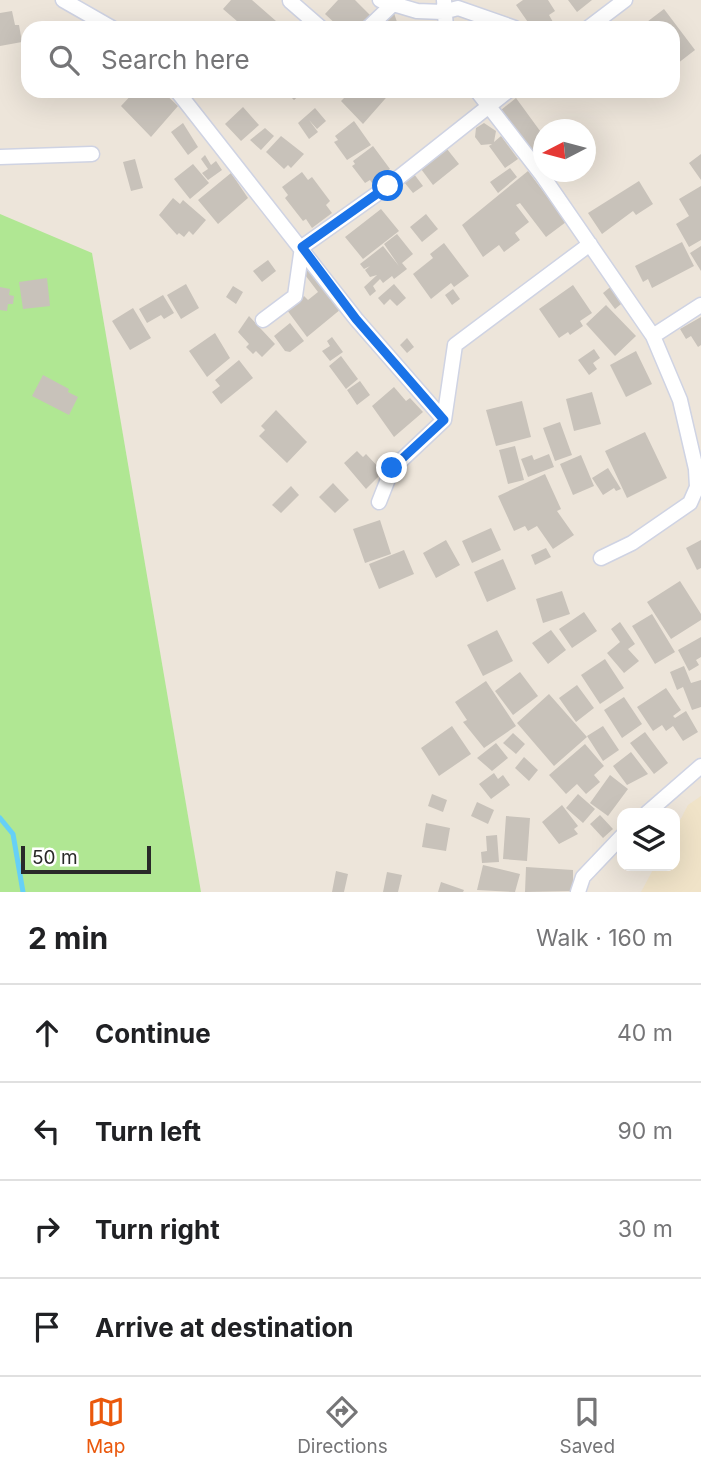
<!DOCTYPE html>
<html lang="en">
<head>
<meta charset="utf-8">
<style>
  :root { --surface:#fff; --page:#f6f6f6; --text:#202124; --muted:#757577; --line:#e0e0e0; --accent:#ea580c }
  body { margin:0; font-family:Inter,sans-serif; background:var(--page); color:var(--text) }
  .controls { position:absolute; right:21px; bottom:21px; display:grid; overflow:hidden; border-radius:14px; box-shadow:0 7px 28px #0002 }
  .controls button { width:63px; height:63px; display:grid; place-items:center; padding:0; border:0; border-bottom:2px solid var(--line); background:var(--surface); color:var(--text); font:35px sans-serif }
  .compass { position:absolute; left:533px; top:119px; width:63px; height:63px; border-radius:50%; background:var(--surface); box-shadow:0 7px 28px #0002; rotate:264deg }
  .scale { position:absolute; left:21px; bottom:18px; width:130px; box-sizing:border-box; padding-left:7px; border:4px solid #292929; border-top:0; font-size:19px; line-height:24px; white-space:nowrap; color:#292929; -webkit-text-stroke:5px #fff; paint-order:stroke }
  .stop { position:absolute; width:21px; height:21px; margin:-16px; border:5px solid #1a73e8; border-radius:50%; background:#fff }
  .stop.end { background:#1a73e8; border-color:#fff; box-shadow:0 2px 7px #0008 }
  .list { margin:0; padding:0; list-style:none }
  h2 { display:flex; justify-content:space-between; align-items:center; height:91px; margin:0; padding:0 28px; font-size:30px }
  h2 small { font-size:23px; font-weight:400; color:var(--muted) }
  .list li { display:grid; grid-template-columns:46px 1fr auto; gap:21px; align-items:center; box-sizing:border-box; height:98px; padding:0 28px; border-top:2px solid var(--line) }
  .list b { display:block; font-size:26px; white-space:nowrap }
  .list em { font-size:23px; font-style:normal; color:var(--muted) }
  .icon { flex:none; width:38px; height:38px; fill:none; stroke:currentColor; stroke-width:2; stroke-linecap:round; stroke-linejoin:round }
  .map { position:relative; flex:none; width:701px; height:892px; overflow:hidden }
  .search { position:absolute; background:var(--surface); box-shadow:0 7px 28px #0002; left:21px; right:21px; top:21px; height:77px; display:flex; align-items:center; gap:18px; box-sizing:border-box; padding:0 24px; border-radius:21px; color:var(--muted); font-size:26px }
  .sheet { height:483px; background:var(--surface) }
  nav { display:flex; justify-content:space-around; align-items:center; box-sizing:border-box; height:98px; border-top:2px solid var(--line); background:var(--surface); font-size:19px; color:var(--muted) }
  nav a { display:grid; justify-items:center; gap:4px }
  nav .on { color:var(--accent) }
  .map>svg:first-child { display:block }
</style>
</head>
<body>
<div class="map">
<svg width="701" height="892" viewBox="0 0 701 892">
  <rect width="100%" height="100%" fill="#ede5da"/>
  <!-- education -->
  <path fill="#f0e3c8" d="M701,796V892H641L655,866H675V830L688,805Z"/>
  <!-- green -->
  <path fill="#b0e793" d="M0,214L92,253L201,892H0Z"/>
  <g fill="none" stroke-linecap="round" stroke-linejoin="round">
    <!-- stream -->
    <path stroke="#66d0f6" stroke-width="5" d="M0,818L13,834L23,892"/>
  </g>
  <!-- building -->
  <path fill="#c8c2ba" d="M231,0H252L284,28H245L223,9Z
    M338,0H355L370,15L358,28H340L325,14Z
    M523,0H548L555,11L549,15L553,22L544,28L539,23L532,28L516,5Z
    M568,0H592L577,12Z
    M664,9L695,50L673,67V28H639Z
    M12,11L15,25H19L22,42L0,46V13Z
    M394,13L397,22L392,28H378Z
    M135,91H162L178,106L151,137L121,106Z
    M285,91H304L294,100Z
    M351,91H392L363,124L341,101Z
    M516,98L543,135V159L540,161L501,110Z
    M243,107L259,125L241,141L225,124Z
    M315,108L326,121L317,129L309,120L318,132L309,139L298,123Z
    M354,121L371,145L347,160L334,142L338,140L335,136Z
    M183,123L198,147L188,155L171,132Z
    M484,123L496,131L494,142L501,136L518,159L505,168L489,146L492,144L481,145L475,137L476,128Z
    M265,128L274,136L261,150L250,140Z
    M281,136L304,154L291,168L288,165L284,169L266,152Z
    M373,146L390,169L372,183L370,180L365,183L352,166L355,164L353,161Z
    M447,149L459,164L433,185L421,169Z
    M701,154V180L689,163Z
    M205,155L211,165L216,161L222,170L208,180L202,173L208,169L201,159Z
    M135,159L143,188L131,191L123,162Z
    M193,164L209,183L190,199L174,179Z
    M510,168L517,177L498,193L490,182Z
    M528,171L566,222L546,237L520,203L516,205L529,222L515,233L520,240L504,252L499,245L483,257L462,225Z
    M302,172L308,180L312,177L330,201L326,205L332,213L312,228L306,219L303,221L285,198L288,195L282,187Z
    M231,173L248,198L218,224L198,200Z
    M414,174L423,186L413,193L404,182Z
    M639,181L653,204L636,215L633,211L602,234L588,213Z
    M701,186V240L689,247L676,224L689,216L679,199Z
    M173,198L180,204L183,200L206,220L193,235L189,231L184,237L179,233L177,235L159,215Z
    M381,209L399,231L363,259L345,237Z
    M426,214L438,229L422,242L410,227Z
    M397,234L413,254L402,263L407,269L394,279L392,276L383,283L380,279L373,286L376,291L370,296L364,287L377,275L370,277L365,270L370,266L364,269L360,264L383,246L399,266L384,244Z
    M682,242L694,266L652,288L648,279L643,282L635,266Z
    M444,243L469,276L454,287L451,283L431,299L413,274L433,258L430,254Z
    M701,246V271L690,253Z
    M268,260L276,271L262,282L253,271Z
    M311,263L341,309L307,337L287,310L304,296L308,300L318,292L302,271Z
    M47,278L50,306L23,309L19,282Z
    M186,284L199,308L181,319L167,295Z
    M394,284L406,298L397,306L390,299L384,305L378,298Z
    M614,284L626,300L615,309L603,293Z
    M573,285L592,313L580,321L583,326L570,335L568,332L559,338L539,309Z
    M233,286L243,292L236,304L226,297Z
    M0,287L10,289L9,295L14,296L13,304H8L7,311L0,310Z
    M453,289L460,299L452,305L445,295Z
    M163,295L174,313L164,319L161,315L147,323L139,309Z
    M606,305L636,336L615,356L586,324Z
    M133,308L151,338L130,350L112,321Z
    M249,316L275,344L262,357L256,351L253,354L246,347L249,344L238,332Z
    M701,317V345L698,347L691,336L686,339L680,329Z
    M290,323L304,341L290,352L285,351L274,336Z
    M215,333L230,358L207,377L189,351Z
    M332,337L343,352L330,361L322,351L330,346L327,341Z
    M407,338L414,347L407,353L400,345Z
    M594,349L600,358L593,363L597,369L589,375L578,360Z
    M636,351L652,384L626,397L610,365Z
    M341,356L358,379L346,389L329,366Z
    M239,360L253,378L221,404L212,392L220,386L215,380Z
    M43,375L69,389L68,392L78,397L69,415L32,396Z
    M360,381L370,395L357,405L347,390Z
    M394,387L406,401L410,398L423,412L394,437L372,406Z
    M592,392L601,424L574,431L566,399Z
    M522,401L531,437L496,446L486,410Z
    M276,410L307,442L287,463L259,436L265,430L261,426Z
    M560,422L572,455L555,461L543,428Z
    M645,432L667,478L627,498L605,451Z
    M515,446L524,480L508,484L499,450Z
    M357,451L363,457L366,454L383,472L366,489L344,463Z
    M549,454L554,467L528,477L521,459L532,455L534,460Z
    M581,455L594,486L573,495L560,464Z
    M608,468L621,489L616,491L614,488L603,495L592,478Z
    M545,474L561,509L557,511L574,535L553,549L537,526L528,531L525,526L514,531L498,496Z
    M333,483L349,500L335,513L319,497Z
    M291,486L299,495L281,513L272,505Z
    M380,520L391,554L365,563L353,529Z
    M491,528L501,550L472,563L462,541Z
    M446,540L460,565L436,578L423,553Z
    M701,540V568L697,570L686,548Z
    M546,548L551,557L535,565L531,555Z
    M404,550L414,574L379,589L369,564Z
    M503,559L516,589L487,602L474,572Z
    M680,581L701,614V620L671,639L647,602Z
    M562,591L570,614L543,623L536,599Z
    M584,612L597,631L572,648L559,629Z
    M652,614L675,652L655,664L632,626Z
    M620,622L635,644L628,649L639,661L624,673L607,653L620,642L611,629Z
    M497,630L513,661L483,676L467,645Z
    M551,630L566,650L548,664L532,643Z
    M701,637V657L696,660L699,665L689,671L678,650Z
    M605,659L624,688L600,704L581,675Z
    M684,666L691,683L701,680V707L692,710L683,687L677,690L670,672Z
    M520,672L538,696L513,715L495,691Z
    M486,681L516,726L484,748L463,722L467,720L455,702Z
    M577,685L594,708L576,722L559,698Z
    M666,688L681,710L673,716L675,718L686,711L698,732L683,741L673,726L666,731L662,725L653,731L637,707Z
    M549,694L587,737L554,766L517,723Z
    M624,697L642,724L622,738L604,710Z
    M452,726L471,754L439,776L421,748Z
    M603,726L619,750L603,761L587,736Z
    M645,732L668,763L654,774L630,743Z
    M513,733L525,744L516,754L503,743Z
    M496,743L508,758L492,771L477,758Z
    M585,744L604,766L594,775L600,782L586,794L577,784L566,794L549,775Z
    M631,752L648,774L627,785L613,766Z
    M524,757L538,770L529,781L515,768Z
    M494,773L498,779L503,775L510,785L491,799L479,784Z
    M610,775L628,789L608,816L590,803Z
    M432,794L447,800L443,812L428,806Z
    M578,794L595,809L583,823L566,808Z
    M477,802L494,810L488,824L471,816Z
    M562,805L578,826L574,829L578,834L559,844L542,822Z
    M600,815L613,829L603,838L590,824Z
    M506,816L530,818L527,861L503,859Z
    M426,823L450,828L446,851L422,847Z
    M497,835L499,862L482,863L481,852L487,851L486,836Z
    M483,865L520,874L515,892L477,890Z
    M526,867L573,870V891L525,892Z
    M336,871L348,874L344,892H332Z
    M387,872L402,875L398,892H383Z
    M441,882L464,890L463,892H438Z"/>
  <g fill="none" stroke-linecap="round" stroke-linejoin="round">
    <defs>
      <path id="minor" d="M63,0L112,28
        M380,0L417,11L443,12L458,8L515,28
        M444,0L446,28
        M290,1L321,28
        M368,28L392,5
        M588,28L625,0
        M177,91L356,319L444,420
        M477,91L542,175L653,336L680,400L696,469L697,487L690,503L632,543L601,558
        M0,157L92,154
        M263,320L295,296L302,247L388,186L508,91
        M653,336L701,305
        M379,502L392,469L444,420L455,345L590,244
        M647,813L701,766
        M578,892L583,877L622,836"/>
    </defs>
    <!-- minor casing -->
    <use href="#minor" stroke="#cfd3e3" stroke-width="17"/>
    <!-- minor -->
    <use href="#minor" stroke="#fff" stroke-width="14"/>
  </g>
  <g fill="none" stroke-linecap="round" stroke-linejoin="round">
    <!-- route -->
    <path stroke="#1a73e8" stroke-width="9" d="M388,186L302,247L356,319L444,420L392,468"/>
  </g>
</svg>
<div class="controls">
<button><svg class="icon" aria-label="layers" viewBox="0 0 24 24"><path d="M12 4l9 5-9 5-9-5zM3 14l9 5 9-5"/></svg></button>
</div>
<svg class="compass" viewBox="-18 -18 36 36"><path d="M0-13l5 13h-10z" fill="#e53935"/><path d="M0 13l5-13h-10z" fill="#757577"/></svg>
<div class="scale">50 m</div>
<div class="stop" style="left:388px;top:186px"></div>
<div class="stop end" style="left:392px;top:468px"></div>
<div class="search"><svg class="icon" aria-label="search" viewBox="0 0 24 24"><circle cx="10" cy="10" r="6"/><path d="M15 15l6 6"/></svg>Search here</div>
</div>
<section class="sheet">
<h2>2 min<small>Walk · 160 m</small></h2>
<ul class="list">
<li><svg class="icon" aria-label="ahead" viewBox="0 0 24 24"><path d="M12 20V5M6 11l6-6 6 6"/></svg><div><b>Continue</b></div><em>40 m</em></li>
<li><svg class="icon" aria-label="left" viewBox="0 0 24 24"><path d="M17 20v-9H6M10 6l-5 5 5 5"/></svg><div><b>Turn left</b></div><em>90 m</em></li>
<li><svg class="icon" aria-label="right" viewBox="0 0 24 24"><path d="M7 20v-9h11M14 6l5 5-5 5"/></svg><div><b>Turn right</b></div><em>30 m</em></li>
<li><svg class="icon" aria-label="arrive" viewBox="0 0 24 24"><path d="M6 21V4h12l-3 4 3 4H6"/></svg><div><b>Arrive at destination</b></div></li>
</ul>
</section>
<nav>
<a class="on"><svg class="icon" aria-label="map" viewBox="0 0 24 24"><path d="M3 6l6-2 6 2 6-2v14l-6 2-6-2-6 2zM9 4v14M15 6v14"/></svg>Map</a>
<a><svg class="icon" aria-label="directions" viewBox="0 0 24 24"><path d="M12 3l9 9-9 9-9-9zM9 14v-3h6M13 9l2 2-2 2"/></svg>Directions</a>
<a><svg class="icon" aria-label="saved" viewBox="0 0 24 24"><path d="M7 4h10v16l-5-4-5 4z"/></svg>Saved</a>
</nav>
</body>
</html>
